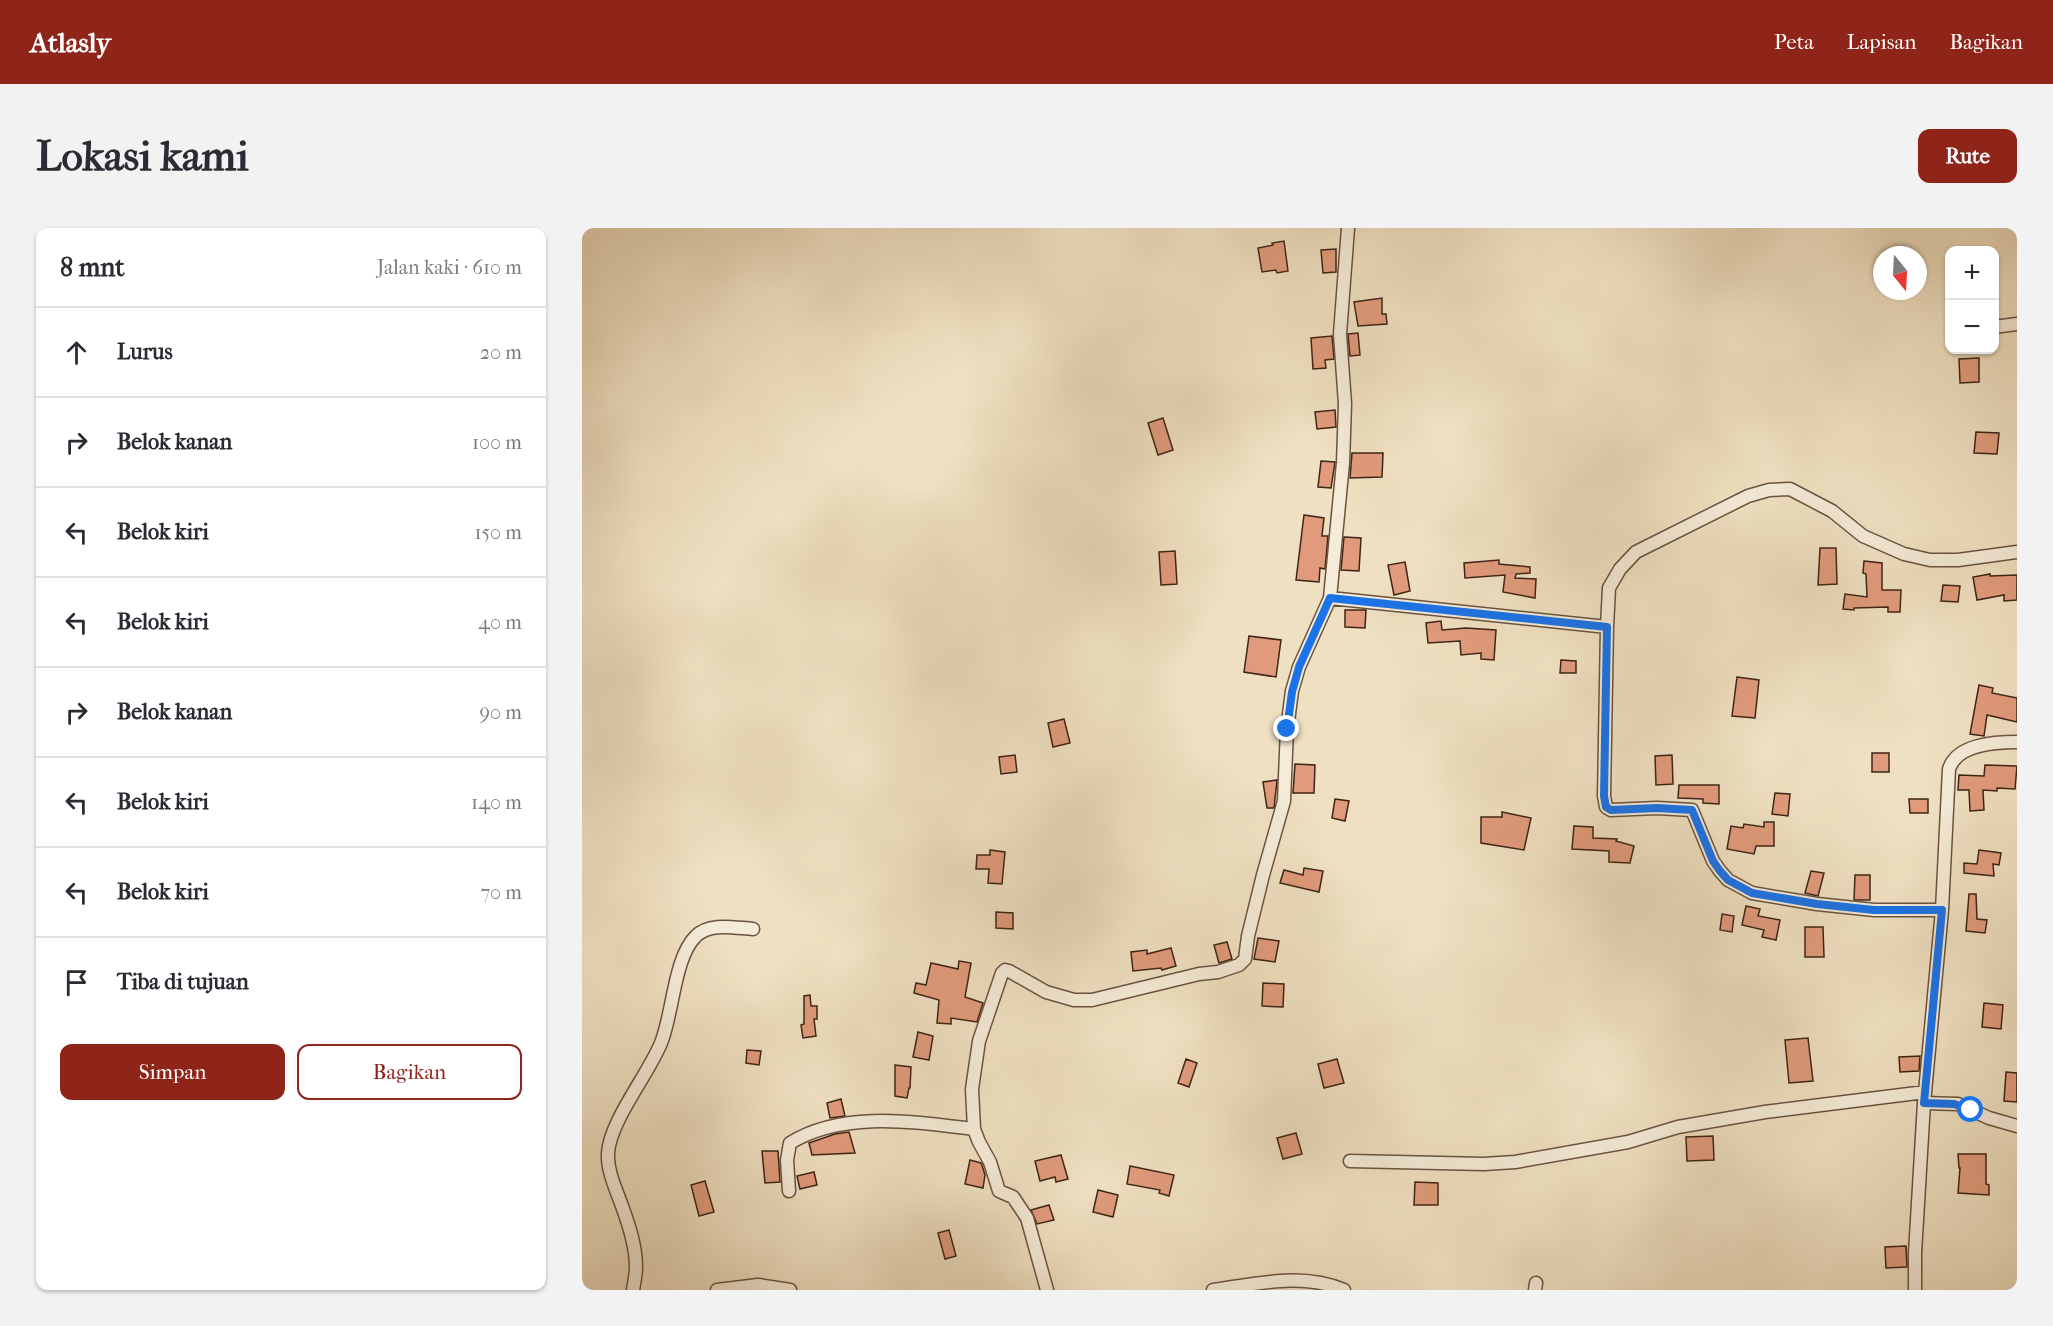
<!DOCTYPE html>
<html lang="id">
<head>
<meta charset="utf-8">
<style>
  :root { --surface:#fff; --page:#f2f2f3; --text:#2b2b33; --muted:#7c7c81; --line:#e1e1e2; --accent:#8f2418 }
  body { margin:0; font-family:"IM FELL French Canon",serif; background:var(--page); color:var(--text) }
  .controls { position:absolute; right:18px; top:18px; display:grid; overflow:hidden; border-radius:12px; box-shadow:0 2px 4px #0004 }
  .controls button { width:54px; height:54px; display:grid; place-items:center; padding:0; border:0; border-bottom:2px solid var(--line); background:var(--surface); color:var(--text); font:30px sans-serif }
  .compass { position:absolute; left:1291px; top:18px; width:54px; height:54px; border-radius:50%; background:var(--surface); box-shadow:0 2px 4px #0004; rotate:162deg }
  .stop { position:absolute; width:18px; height:18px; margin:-14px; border:4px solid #1a73e8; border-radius:50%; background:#fff }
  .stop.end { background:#1a73e8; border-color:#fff; box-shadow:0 2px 6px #0008 }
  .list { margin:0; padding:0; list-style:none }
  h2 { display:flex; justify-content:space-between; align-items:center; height:78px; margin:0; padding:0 24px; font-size:26px }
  h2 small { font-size:20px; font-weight:400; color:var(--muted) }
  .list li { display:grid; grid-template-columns:39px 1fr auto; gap:18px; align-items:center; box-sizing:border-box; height:90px; padding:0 24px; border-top:2px solid var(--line) }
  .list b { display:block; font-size:22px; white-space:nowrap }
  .list em { font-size:20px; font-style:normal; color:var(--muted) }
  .actions { display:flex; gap:12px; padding:18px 24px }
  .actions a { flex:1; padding:14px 0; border:2px solid var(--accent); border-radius:12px; text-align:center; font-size:21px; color:var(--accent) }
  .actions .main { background:var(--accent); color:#fff }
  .icon { flex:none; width:33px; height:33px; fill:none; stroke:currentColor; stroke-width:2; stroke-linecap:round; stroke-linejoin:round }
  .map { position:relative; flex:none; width:1435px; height:1062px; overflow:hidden; border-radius:12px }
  header { display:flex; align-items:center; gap:36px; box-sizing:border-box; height:84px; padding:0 30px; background:var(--accent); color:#fff }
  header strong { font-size:28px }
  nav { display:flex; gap:33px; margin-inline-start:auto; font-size:21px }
  .intro { display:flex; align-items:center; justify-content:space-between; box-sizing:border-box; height:144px; padding:0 36px }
  h1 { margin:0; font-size:42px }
  .button { padding:15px 27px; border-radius:12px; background:var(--accent); color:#fff; font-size:21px; font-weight:700 }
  main { display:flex; gap:36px; padding:0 36px }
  aside { flex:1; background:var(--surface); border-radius:12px; box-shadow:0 2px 4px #0004 }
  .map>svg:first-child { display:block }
</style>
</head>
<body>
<header>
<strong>Atlasly</strong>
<nav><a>Peta</a><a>Lapisan</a><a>Bagikan</a></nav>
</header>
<div class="intro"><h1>Lokasi kami</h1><a class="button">Rute</a></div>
<main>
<aside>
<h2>8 mnt<small>Jalan kaki · 610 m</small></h2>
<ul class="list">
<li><svg class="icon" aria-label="ahead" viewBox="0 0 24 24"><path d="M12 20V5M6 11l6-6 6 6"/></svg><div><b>Lurus</b></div><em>20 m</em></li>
<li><svg class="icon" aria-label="right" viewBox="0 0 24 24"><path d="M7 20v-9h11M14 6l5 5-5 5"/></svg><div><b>Belok kanan</b></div><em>100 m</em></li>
<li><svg class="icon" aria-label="left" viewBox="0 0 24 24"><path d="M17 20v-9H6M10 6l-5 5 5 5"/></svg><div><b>Belok kiri</b></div><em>150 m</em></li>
<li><svg class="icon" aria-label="left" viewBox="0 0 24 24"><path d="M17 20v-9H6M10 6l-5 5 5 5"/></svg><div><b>Belok kiri</b></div><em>40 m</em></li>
<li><svg class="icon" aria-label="right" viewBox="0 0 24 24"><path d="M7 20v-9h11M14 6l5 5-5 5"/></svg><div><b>Belok kanan</b></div><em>90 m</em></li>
<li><svg class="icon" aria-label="left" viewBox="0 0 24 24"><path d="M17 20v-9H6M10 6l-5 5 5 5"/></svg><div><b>Belok kiri</b></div><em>140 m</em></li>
<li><svg class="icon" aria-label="left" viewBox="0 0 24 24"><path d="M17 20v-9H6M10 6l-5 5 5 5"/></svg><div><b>Belok kiri</b></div><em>70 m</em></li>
<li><svg class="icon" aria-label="arrive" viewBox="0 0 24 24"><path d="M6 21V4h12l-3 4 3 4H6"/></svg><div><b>Tiba di tujuan</b></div></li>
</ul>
<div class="actions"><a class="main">Simpan</a><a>Bagikan</a></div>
</aside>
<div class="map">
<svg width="1435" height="1062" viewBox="0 0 1435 1062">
  <rect width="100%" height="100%" fill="#efe0c1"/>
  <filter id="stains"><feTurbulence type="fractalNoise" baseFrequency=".00333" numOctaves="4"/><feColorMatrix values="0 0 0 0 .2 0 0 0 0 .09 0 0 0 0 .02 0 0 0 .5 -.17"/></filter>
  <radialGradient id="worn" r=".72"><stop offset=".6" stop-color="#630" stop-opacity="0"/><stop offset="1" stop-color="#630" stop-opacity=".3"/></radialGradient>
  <!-- building -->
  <path fill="#e19b7c" stroke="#3e2416" stroke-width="1.5" d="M702,13L706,43L695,45L694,42L680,44L676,20L691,17L690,15Z
    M754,21V44L741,45L739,22Z
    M800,70V86H804L805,96L776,98L772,74Z
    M776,105L778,127L768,128L766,106Z
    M750,108L752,131L743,132L744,140L731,141L729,110Z
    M1397,130V154L1378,155L1377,131Z
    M753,182L754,199L735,201L733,184Z
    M581,190L591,222L576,227L566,195Z
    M1394,204L1417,205L1415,226L1392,225Z
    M770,225H801L800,249L768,250Z
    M739,233L753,234L749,260L736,259Z
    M722,287L742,290L740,308H746L743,341L738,340L737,354L714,352Z
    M762,309L779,310L777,343L759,342Z
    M1238,320H1254L1255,356L1236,357Z
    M593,323L595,356L579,357L577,324Z
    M917,332V336L948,339V345L934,346L933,350L954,351L953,370L921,364L923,347L883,350L882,335Z
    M1282,333L1300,335V362H1319L1318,384H1306V379L1272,380V382L1261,381L1263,366L1285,369L1284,346L1281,345Z
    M823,334L828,363L812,367L806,337Z
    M1408,346V348L1435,347V372L1422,373V367L1395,372L1391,349Z
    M1361,357L1378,358L1376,374L1359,373Z
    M763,382H784L783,400L763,399Z
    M859,393L860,402L884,400L914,402L912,432L899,431V425L879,427L878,413L846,415L844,395Z
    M667,408L699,412L694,449L662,444Z
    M979,432L994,433V445H978Z
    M1155,449L1177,452L1173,490L1150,488Z
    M1397,457L1411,460L1410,465L1435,470V494L1405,487L1402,508L1388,506Z
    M482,491L488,515L471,519L466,495Z
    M1290,525H1307V544H1290Z
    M433,527L435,544L419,546L417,529Z
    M1090,527L1091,556L1074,557L1073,528Z
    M713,536L733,537L732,565H711Z
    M1403,537L1435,538L1433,561L1415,560V563L1401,562L1402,582L1388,583L1387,562H1376L1377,547L1402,548Z
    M695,552L692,580H685L681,554Z
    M1097,557H1137V576L1121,575V571L1096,570Z
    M1193,565L1208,566L1206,588L1190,586Z
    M753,571L767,573L763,593L750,590Z
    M1327,571H1346V585H1328Z
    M920,584L949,590L942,622L899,615V589H920Z
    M1182,594H1192V618H1174L1172,626L1145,621L1149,598L1161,600L1162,596L1182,599Z
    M992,598L1011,599V610L1035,611L1034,613L1052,618L1048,635L1027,634V623L990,621Z
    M408,622L423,624L420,656L406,655L407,641H394L395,627H408Z
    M1397,622L1419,625L1417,637L1411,636L1412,648L1382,645V635L1395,636Z
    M722,640L741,643L737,664L698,655L702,642L721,647Z
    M1229,643L1242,645L1236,668L1223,665Z
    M1273,647H1288V672H1272Z
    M1387,666H1394L1395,691L1405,692L1403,705L1384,703Z
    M1164,678L1178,681L1176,688L1198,692L1194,712L1180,709L1182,702L1160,697Z
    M414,684L431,685V701L414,700Z
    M1140,686L1152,688L1150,704L1138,702Z
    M1223,699H1241L1242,729H1223Z
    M676,710L697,713L693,734L672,731Z
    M645,714L650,731L637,735L632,717Z
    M589,720L594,738L580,742L579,740L551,743L549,724L565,722V726Z
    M377,733L389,735L383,769L401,775L395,794L369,790V796L355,795L357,772L332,765L334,755L344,757L349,735L376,741Z
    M681,755L702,756L701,779L680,778Z
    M228,767L229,778H235V791H232L234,808L221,810L219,797L222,796V768Z
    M1402,775L1421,777L1419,801L1400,799Z
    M336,804L351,808L347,832L331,829Z
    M1226,810L1231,853L1207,855L1203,812Z
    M165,822L179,823L177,837L164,835Z
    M1338,828L1337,843L1318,844L1317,829Z
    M604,831L615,835L607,859L596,855Z
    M755,831L762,855L742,860L736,836Z
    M313,837L329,839L328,860H327L325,870L313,868Z
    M1424,844L1435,845V874L1422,873Z
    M259,871L263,888L248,890L245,875Z
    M267,904L273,925L230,927L227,915L253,906Z
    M714,905L720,926L701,931L695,910Z
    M1131,908L1132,932L1105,933L1104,909Z
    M180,923H196L198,954L183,955Z
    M1376,926H1404V956L1407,957V967L1376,965L1378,940H1377Z
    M479,927L486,951L474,954L473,949L458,953L453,933Z
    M388,932L399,935L400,937L403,947L401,960L383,956Z
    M548,938L592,947L587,968L577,965L578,962L545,956Z
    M232,944L235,957L218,961L215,948Z
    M123,953L132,984L117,988L109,957Z
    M833,954L856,955V977H832Z
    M516,962L536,967L531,989L511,984Z
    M467,977L472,992L455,996L449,982Z
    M367,1002L374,1028L363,1031L356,1005Z
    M1324,1018L1325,1039L1304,1040L1303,1019Z"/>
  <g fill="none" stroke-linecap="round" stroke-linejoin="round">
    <defs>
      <path id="street" d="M766,0L758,106L763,176L761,235L748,370L1025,399L1027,360L1038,341L1054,324L1166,268L1187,262L1208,261L1250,283L1281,308L1322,326L1348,332H1376L1435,324
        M1412,99L1435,96
        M1025,399L1022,568L1024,579L1029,582L1075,580L1110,582L1131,633L1138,643L1146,652L1170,665L1235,676L1292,682H1360
        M1342,875L1376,876L1407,890L1435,898
        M768,933L902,936L933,934L1046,914L1096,899L1183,884L1343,864
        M207,963L205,932L208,915C261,882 333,894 392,901
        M51,1062C52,1055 54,1047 54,1039C54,1018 47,997 40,978C34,961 25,943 26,925C28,893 66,847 79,815C91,786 92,729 114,708C128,694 153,700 171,701
        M135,1062L176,1057L208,1062
        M465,1062L445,990L431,969L417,963L408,934L397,914L392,901L390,861L397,813L420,745L423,742L427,743L464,764L492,772H510L617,746L636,744L657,737L663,731L666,708L681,647L702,573L705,501L710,463L717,439L748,370
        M631,1062C675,1056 720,1044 762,1062
        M953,1062L954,1055
        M1333,1062V1025L1342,875L1360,682L1367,541C1375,516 1413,514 1435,514"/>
    </defs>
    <!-- street casing -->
    <use href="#street" stroke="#6a5341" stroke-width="15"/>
    <!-- street -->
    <use href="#street" stroke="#f5ebd7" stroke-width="12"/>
  </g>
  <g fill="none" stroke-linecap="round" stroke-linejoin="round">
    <!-- route -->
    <path stroke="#1a73e8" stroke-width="8" d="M705,501L710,464L717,439L748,370L1025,399L1022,568L1024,579L1029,582L1075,580L1110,582L1131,633L1138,643L1146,652L1170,665L1235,676L1292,682H1360L1342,875L1372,876L1389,882"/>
  </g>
  <rect width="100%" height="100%" filter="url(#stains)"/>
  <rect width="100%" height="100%" fill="url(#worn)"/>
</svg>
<div class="controls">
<button>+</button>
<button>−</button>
</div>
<svg class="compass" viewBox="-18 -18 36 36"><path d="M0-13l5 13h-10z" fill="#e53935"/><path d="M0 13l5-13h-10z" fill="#7c7c81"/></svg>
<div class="stop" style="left:1389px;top:882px"></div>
<div class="stop end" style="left:705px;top:501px"></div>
</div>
</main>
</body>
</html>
